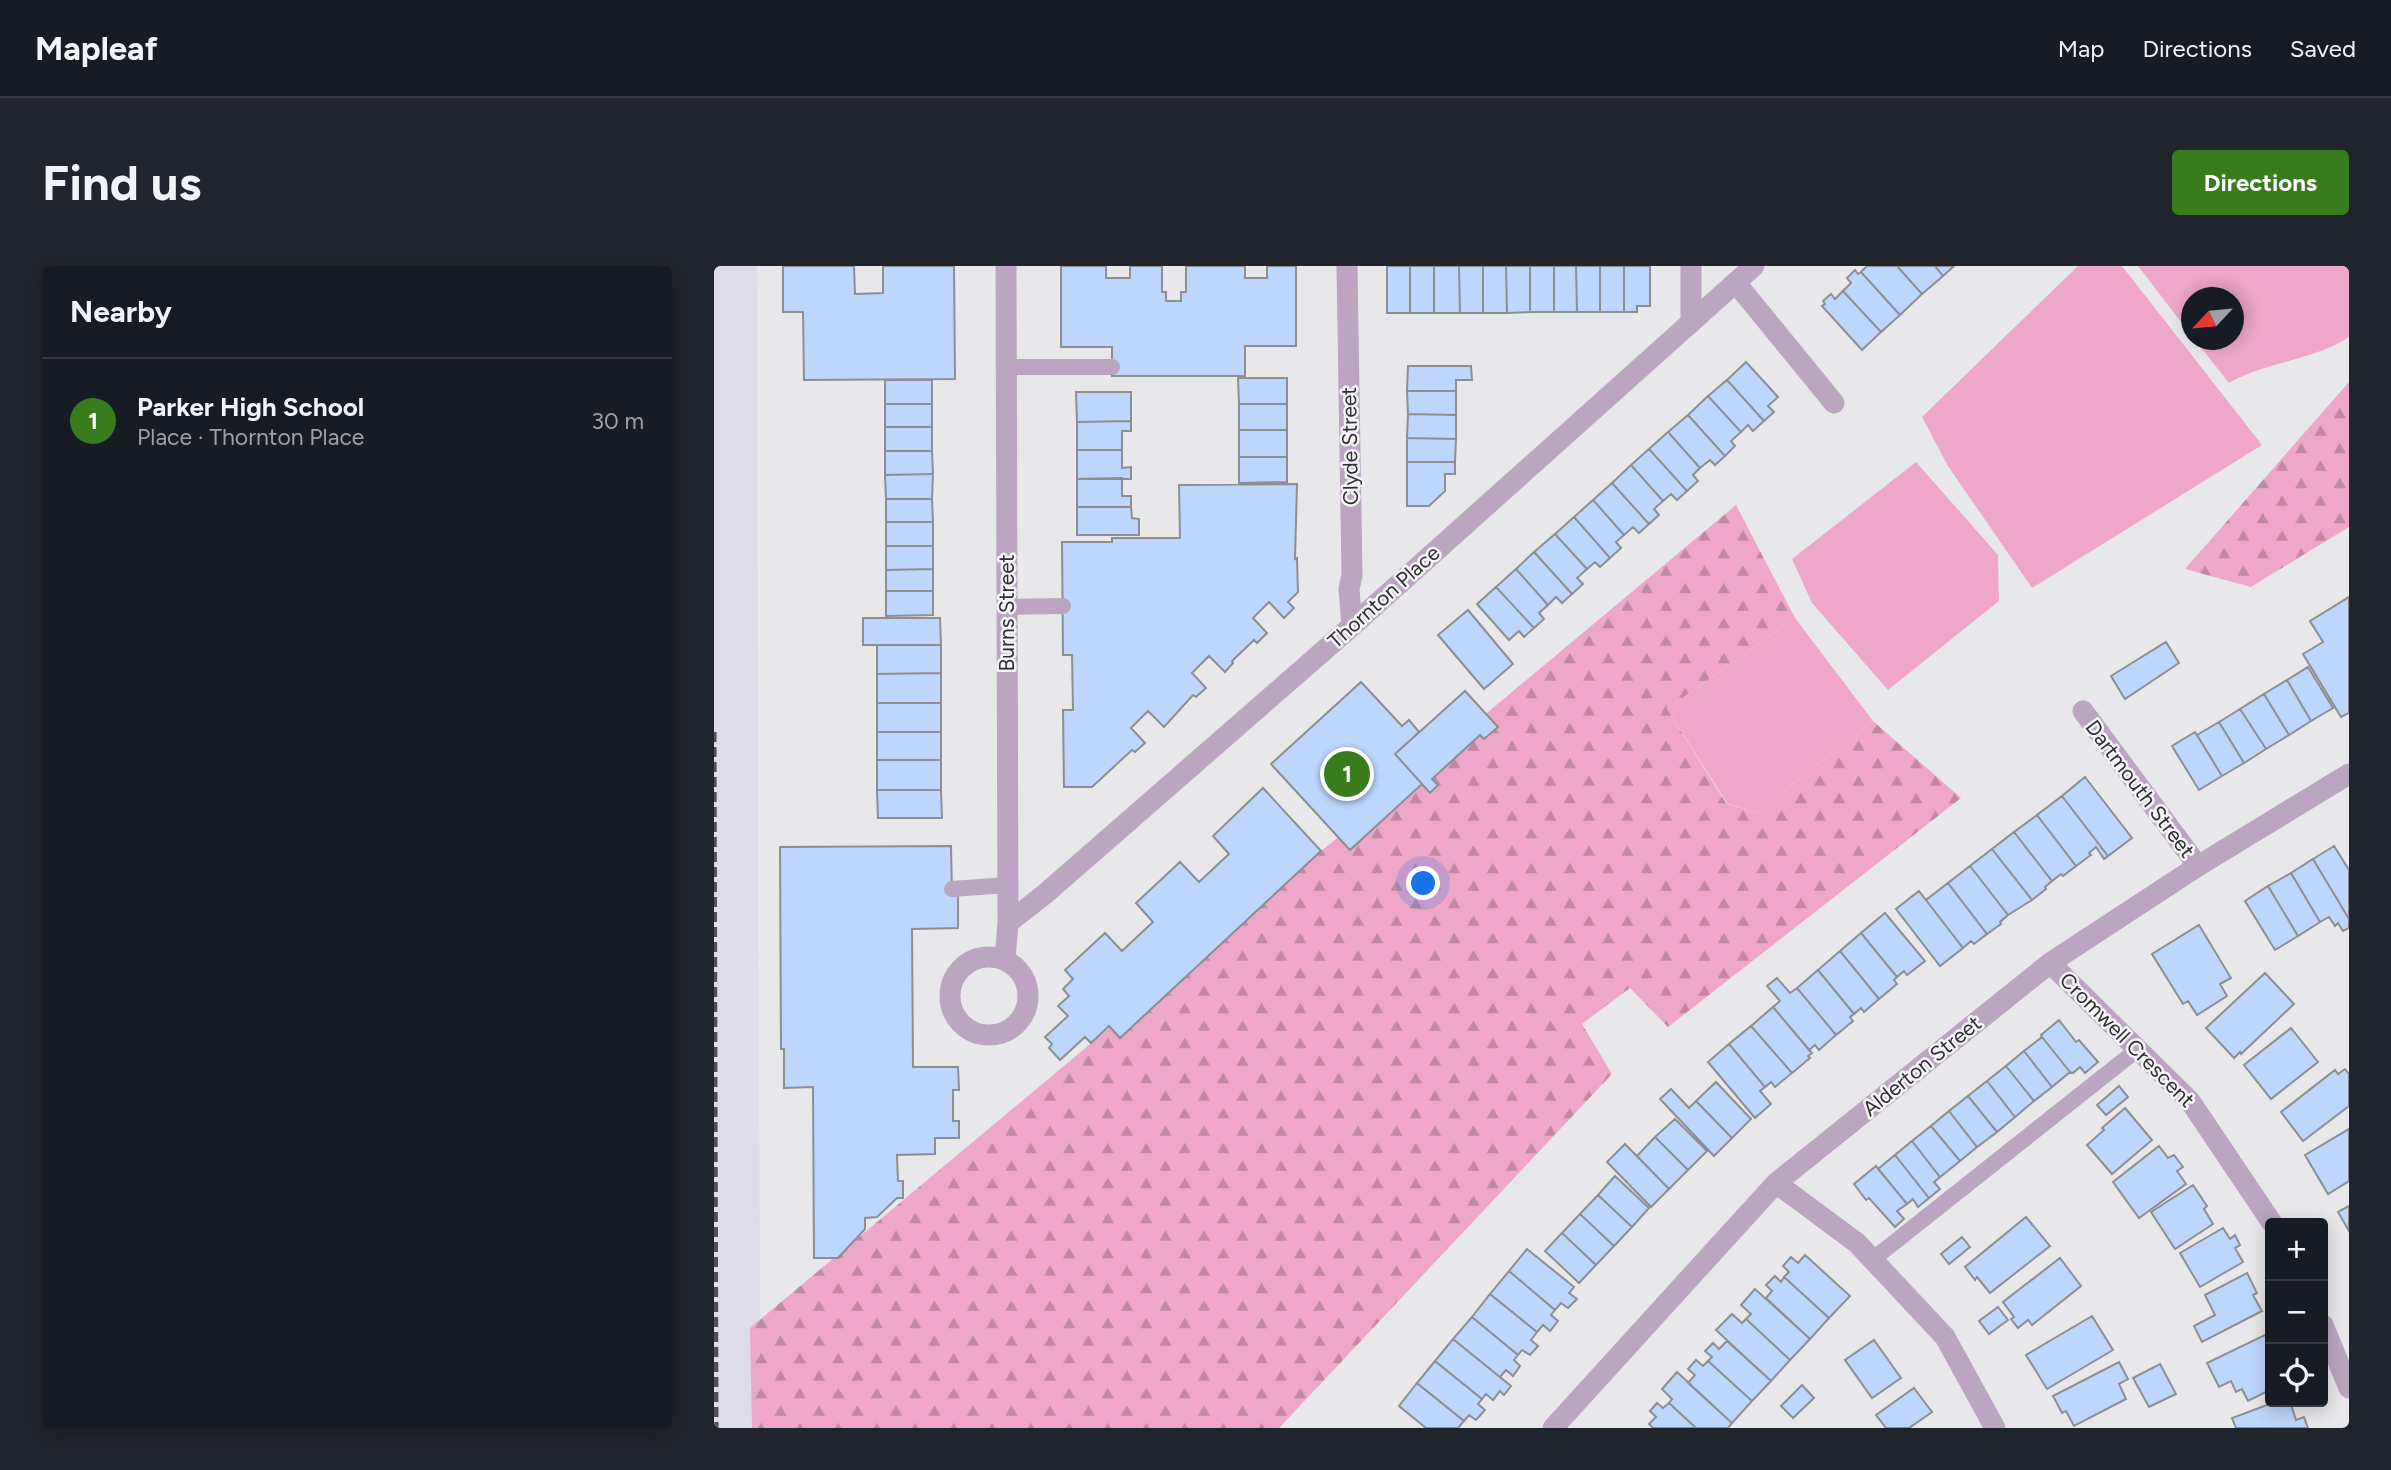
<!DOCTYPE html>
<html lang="en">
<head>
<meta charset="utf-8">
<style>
  :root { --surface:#171b24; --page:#20242c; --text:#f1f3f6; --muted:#9ea1a6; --line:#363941; --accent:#387c1e }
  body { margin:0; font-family:Figtree,sans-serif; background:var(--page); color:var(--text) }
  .controls { position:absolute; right:21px; bottom:21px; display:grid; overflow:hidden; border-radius:7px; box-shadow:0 4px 18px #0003 }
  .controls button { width:63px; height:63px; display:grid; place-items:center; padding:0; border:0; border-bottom:2px solid var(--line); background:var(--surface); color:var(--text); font:35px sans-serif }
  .compass { position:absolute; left:1467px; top:21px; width:63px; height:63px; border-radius:50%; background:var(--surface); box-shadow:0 4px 18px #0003; rotate:244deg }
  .you { position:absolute; left:710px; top:618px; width:24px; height:24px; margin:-18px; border:5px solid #fff; border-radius:50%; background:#1a73e8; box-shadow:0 0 0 10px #1a73e833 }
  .badge { display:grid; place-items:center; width:46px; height:46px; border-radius:50%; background:var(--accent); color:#fff; font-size:23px; font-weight:700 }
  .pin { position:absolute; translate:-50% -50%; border:4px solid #fff; box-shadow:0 2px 7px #0006 }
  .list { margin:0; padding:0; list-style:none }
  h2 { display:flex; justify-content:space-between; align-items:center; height:91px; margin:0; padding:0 28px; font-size:30px }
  h2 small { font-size:23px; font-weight:400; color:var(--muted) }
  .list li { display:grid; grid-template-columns:46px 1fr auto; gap:21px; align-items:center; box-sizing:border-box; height:126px; padding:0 28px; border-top:2px solid var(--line) }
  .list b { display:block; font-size:26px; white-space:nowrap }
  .list p { margin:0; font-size:23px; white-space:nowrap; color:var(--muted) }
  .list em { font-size:23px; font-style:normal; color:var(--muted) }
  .icon { flex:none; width:38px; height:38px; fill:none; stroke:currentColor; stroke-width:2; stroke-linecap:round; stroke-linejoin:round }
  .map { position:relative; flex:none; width:1635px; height:1162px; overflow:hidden; border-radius:7px }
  header { display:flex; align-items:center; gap:42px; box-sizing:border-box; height:98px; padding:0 35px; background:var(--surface); border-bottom:2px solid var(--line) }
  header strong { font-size:33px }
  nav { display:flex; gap:38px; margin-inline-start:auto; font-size:24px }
  .intro { display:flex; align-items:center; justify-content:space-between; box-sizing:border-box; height:168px; padding:0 42px }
  h1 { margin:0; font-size:49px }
  .button { padding:18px 32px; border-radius:7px; background:var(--accent); color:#fff; font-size:24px; font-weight:700 }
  main { display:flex; gap:42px; padding:0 42px }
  aside { flex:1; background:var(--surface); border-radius:7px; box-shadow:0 4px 18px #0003 }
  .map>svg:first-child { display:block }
</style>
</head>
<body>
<header>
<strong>Mapleaf</strong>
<nav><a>Map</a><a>Directions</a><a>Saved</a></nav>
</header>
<div class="intro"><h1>Find us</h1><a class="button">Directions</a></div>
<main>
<aside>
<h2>Nearby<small></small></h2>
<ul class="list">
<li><span class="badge">1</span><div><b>Parker High School</b><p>Place · Thornton Place</p></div><em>30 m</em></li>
</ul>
</aside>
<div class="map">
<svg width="1635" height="1162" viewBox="0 0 1635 1162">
  <defs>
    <pattern id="forest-firs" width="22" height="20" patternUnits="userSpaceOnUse" patternTransform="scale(1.75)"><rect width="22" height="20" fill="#eea7c8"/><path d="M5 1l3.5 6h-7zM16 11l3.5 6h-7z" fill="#c188a3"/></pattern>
  </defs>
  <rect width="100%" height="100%" fill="#e8e8eb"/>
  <!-- built -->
  <path fill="#dddce8" d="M0,0H43L46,1082L233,1162H0Z"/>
  <!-- green -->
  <path fill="#eea7c8" d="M1364,0H1408L1548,179L1318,322L1234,200L1208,151Z
    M1424,0H1635V71C1599,95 1552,95 1515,117L1481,74H1520V32H1478L1477,69Z
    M1202,196L1284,289L1285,335L1174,424L1098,337L1078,293Z
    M1081,352L1159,455L1041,547L1013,537L953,443Z"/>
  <!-- forest -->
  <path fill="url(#forest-firs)" d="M1635,116V261L1537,321L1471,303Z
    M1022,239L1081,352L953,443L1012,537L1041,547L1159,455L1247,532L954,761L916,722L868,758L898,808L565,1162H38L36,1062Z"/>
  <!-- building -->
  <path fill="#bdd6fd" stroke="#8c8e91" stroke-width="2" d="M69,0H140L141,28L169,27V0H240L241,113L90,114L89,46H69Z
    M347,0H392V12H416V0H448V26H452V35H467V26H472V0H531V12H553V0H582V80H531V110H398V81H347Z
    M673,0H696V47H673Z
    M696,0H720V47H696Z
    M720,0H745L746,47H720Z
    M745,0H769V47H746Z
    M769,0H792L793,47H769Z
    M792,0H816V46L793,47Z
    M816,0H840V46H816Z
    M840,0H862L863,46H840Z
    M862,0H886V46H863Z
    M886,0H910V46H886Z
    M910,0H936V40H923V46H910Z
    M1153,0H1183L1208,28L1186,49L1147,6Z
    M1183,0H1221L1229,10L1208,28Z
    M1221,0H1240L1229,10Z
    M1141,4L1144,8L1147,6L1186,49L1167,66L1129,25L1137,17L1133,12Z
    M1129,25L1167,66L1148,84L1108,40L1111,38L1109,35L1117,28L1121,33Z
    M1032,96L1064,131L1054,140L1060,146L1050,155L1013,114Z
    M694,100H757L758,114H742V125H693Z
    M524,112H573V138H525Z
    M171,114H218V138H171Z
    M1013,114L1050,155L1039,165L1034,159L1027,166L994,130Z
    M693,125H742V149L694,148Z
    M362,126H417V155L363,156Z
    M994,130L1027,166L1017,175L1021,180L1011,190L974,149Z
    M171,138H218V161H171Z
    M525,138H573V164H525Z
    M694,148L742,149V173L693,172Z
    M974,149L1011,190L1001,199L996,194L986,202L954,166Z
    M417,155V165H408V184H363V156Z
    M171,161H218V185H171Z
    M525,164H573V191H525Z
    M954,166L986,202L979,209L984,215L973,225L935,183Z
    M693,172L742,173L741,196H693Z
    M935,183L973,225L963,234L957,228L949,235L917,199Z
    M363,184H408V202L417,201V213H363Z
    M171,185H218L219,208L171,209Z
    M525,191H573V216L525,217Z
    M693,196H741V208H731V225L715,240H693Z
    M917,199L949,235L940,243L945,249L935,258L898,217Z
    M219,208L218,233H172L171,209Z
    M408,212V230H417V241H363V213Z
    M898,217L935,258L925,267L919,261L910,269L879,234Z
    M583,218L581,293L583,292L584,326L574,336L580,342L570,352L555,336L539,352L553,367L543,377L540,374L518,395L519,397L511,406L495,390L478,407L492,422L482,431L479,429L450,461L434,445L417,462L431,477L421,486L418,484L378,521H350L349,444H359L358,389H349L348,276H398V272H466L465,219Z
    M172,233H218L219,256H172Z
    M879,234L910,269L902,276L907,282L896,292L860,251Z
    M363,241H417L418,252L425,253V269H363Z
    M860,251L896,292L886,301L881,296L873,303L841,268Z
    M172,256H219V280H172Z
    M841,268L873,303L863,312L869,318L858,328L820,286Z
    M172,280H219V303L172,304Z
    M820,286L858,328L848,337L842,331L834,339L802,303Z
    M219,303V325H172V304Z
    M802,303L834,339L825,347L830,353L820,362L782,321Z
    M782,321L820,362L810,371L805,365L795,374L763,338Z
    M172,325H219V349L172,350Z
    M1635,331V447L1627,451L1589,388L1609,376L1596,355Z
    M754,344L799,398L770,423L724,369Z
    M149,352H226L227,379H149Z
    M1452,376L1465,397L1411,433L1397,410Z
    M163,379H227V407L163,408Z
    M1594,401L1619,442L1597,455L1573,414Z
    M227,407V437H163V408Z
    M1573,414L1597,455L1575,469L1550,428Z
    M647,416L688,460L695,454L705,466L681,488L708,518L636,584L557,498Z
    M751,425L784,461L770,473L766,469L718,513L724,519L716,527L681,488Z
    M1550,428L1575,469L1552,483L1526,443Z
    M163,437H227V466H163Z
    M1526,443L1552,483L1530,497L1505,456Z
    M1505,456L1530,497L1508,510L1483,469Z
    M163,466H227V494H163Z
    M1481,466L1508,510L1485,524L1458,480Z
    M163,494H227V524H163Z
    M1371,511L1418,572L1394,590L1348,530Z
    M549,522L607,585L406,772L395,760L377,777L371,771L346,794L335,782L338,778L331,771L354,750L344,740L355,730L349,723L359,713L351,704L391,667L408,685L439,656L422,637L466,596L485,616L515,588L499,570Z
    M163,524H227L228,552H164Z
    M1348,530L1394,590L1390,593L1382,581L1375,587L1377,589L1362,600L1323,549Z
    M1323,549L1362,600L1349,610L1347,608L1338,615L1300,566Z
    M1300,566L1338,615L1331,621L1332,623L1318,634L1278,583Z
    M237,580L238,628L244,627V662L198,663L199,801H244L245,824H239V855H245V872H221V888L183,889L184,915H189V932H183L163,951L151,952V963L124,992H100L99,821L70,822V783H67L66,581Z
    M1620,580L1635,604V653L1599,593Z
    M1278,583L1318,634L1294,649L1256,600Z
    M1599,593L1635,653V662L1629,665L1624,657L1621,660L1615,651L1606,656L1577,607Z
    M1256,600L1294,649L1286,656L1287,658L1273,668L1234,617Z
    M1577,607L1606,656L1584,670L1554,620Z
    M1234,617L1273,668L1260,678L1257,675L1249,682L1212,634Z
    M1554,620L1584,670L1561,684L1531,635Z
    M1205,625L1249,682L1226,700L1182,643Z
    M1171,647L1211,695L1193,709L1190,705L1183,711L1147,667Z
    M1485,659L1517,712L1506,718L1513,730L1483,749L1474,735L1469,738L1438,688Z
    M1147,667L1183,711L1180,714L1183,718L1165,733L1126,685Z
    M1126,685L1165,733L1150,746L1147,742L1140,748L1104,704Z
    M1104,704L1140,748L1136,751L1139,755L1122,769L1083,722Z
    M1551,707L1580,738L1527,788L1526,786L1520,792L1492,762Z
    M1063,712L1076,727L1083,722L1122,769L1105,784L1101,779L1095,784L1059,741L1066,735L1053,720Z
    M1059,741L1098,787L1094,790L1096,792L1078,807L1037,760Z
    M1345,754L1362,776L1365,774L1384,796L1371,807L1366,801L1359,807L1356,806L1328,771L1327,769Z
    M1037,760L1078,807L1061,821L1057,816L1051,821L1015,778Z
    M1577,762L1604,796L1557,833L1530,799Z
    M1328,771L1356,806L1338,821L1310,785Z
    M1015,778L1051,821L1046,825L1057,838L1041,852L994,796Z
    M1310,785L1338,821L1320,835L1292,800Z
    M1292,800L1320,835L1301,851L1273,815Z
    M1631,803L1635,808V840L1589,875L1567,846L1621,804L1624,808Z
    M1273,815L1301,851L1283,866L1254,830Z
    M1002,816L1037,853L1018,872L982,835Z
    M1405,820L1414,831L1392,849L1383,839Z
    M957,823L975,842L982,835L1018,872L1000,890L946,833Z
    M1254,830L1283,866L1263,881L1235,845Z
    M1411,842L1438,874L1398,908L1373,879L1390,864L1388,862Z
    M1235,845L1263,881L1246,895L1217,860Z
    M961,853L993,885L974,904L941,871Z
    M1217,860L1246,895L1226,911L1198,875Z
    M1635,863V915L1614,928L1591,889Z
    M941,871L974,904L955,923L923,890Z
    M1198,875L1226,911L1220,916L1226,923L1215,932L1181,889Z
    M911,878L955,923L937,941L893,896Z
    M1445,880L1454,892L1460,889L1469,901L1463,905L1472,918L1425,952L1399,916Z
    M1181,889L1215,932L1204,941L1199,933L1193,938L1164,903Z
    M1162,900L1193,938L1183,945L1190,953L1181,961L1155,932L1152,934L1140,918Z
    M901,910L935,942L918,961L884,929Z
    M1479,919L1493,940L1490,943L1499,958L1461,983L1437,946Z
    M884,929L918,961L900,980L866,948Z
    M1635,940V965L1624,946Z
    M866,948L900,980L882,999L848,967Z
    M1312,951L1336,980L1276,1027L1263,1011L1261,1014L1251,1001Z
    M1509,962L1516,973L1521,969L1526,979L1521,982L1529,996L1486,1021L1466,987Z
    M848,967L882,999L865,1017L831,985Z
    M1248,971L1256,981L1235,998L1227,988Z
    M813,983L860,1021L855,1027L863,1033L854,1042L847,1037L841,1044L795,1005Z
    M1091,989L1136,1030L1115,1052L1070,1011L1075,1006L1069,1000L1077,991L1084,997Z
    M1346,992L1367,1020L1318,1059L1314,1054L1304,1062L1297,1053L1300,1051L1289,1036Z
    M795,1005L841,1044L837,1049L844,1055L836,1065L829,1059L823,1066L776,1028Z
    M1533,1007L1543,1027L1539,1029L1548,1045L1488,1076L1480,1060L1501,1049L1491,1029Z
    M1061,1010L1067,1016L1070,1011L1115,1052L1096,1073L1052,1032L1058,1025L1052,1019Z
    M1041,1023L1096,1073L1076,1094L1032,1053L1037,1048L1027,1039Z
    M776,1028L823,1066L817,1074L824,1080L816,1089L808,1084L804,1089L758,1051Z
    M1284,1041L1294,1054L1275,1068L1265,1055Z
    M1018,1048L1028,1057L1032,1053L1076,1094L1057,1115L1002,1064Z
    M1378,1050L1399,1084L1333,1123L1312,1089Z
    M758,1051L804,1089L800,1094L806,1100L799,1110L792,1104L786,1111L739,1073Z
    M1555,1067L1556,1124L1534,1135L1528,1123L1522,1126L1517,1115L1505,1121L1493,1097Z
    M739,1073L797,1120L790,1129L786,1125L779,1134L772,1128L768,1133L721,1095Z
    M1160,1074L1187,1112L1158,1132L1131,1094Z
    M1013,1075L1057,1115L1038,1135L994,1095L998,1091L991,1085L999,1077L1005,1083Z
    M982,1094L989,1100L994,1095L1038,1135L1018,1157L974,1117L981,1109L974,1103Z
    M721,1095L768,1133L764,1138L771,1144L762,1154L755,1149L750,1155L703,1117Z
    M1405,1096L1414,1113L1405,1118L1412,1133L1360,1160L1352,1145L1348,1147L1339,1130Z
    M1446,1098L1462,1128L1435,1141L1419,1112Z
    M963,1106L1018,1157L1014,1162H982L955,1137L958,1133L948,1123Z
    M703,1117L750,1155L744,1162H712L685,1140Z
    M1088,1119L1100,1132L1079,1152L1067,1140Z
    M1200,1122L1218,1146L1195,1162H1172L1162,1149Z
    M1561,1136H1576L1582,1154L1590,1151L1594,1162H1522L1518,1152Z
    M943,1137L949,1142L955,1137L982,1162H939L935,1158L942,1151L936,1145Z"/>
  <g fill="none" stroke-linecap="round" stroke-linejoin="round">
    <!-- lane -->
    <path stroke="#bba5c0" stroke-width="16" d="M292,101H398
      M293,341L349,340
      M238,623L293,619
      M1158,994L1424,783"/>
    <!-- street -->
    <path stroke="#bba5c0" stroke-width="21" d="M633,0L638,309L635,323L638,360
      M1022,17L1120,137
      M977,57V0
      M1369,445L1484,600
      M294,657L331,628L638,360L1040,0
      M236 730a39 39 0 1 1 78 0a39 39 0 1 1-78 0Z
      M291,694L294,657L292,0
      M1336,697L1476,835L1558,957
      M1062,917L1143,977L1231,1071L1281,1162
      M1609,1059L1635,1122
      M839,1162L1062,917L1336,697L1484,600L1635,508"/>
    <!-- rail -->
    <path stroke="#505052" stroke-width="5" stroke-dasharray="10 5" stroke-linecap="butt" d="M0,466L2,1162"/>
  </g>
  <g text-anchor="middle" stroke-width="5" stroke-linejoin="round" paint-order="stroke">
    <!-- street labels -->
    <g font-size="21" fill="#2e2e2f" stroke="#f5f5f9">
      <text transform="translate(636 180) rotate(-91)" y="7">Clyde Street</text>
      <text transform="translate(670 331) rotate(-42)" y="7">Thornton Place</text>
      <text transform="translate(293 347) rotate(-90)" y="7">Burns Street</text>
      <text transform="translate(1426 523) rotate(53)" y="7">Dartmouth Street</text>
      <text transform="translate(1413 774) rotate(45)" y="7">Cromwell Crescent</text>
      <text transform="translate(1208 800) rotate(-39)" y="7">Alderton Street</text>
    </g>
  </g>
</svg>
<div class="controls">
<button>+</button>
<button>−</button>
<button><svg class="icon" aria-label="locate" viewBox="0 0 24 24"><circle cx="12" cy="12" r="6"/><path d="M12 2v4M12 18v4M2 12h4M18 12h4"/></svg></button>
</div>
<svg class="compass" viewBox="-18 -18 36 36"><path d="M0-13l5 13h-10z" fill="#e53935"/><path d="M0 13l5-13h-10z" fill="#9ea1a6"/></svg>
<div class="you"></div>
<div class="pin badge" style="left:633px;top:508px">1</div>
</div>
</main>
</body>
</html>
